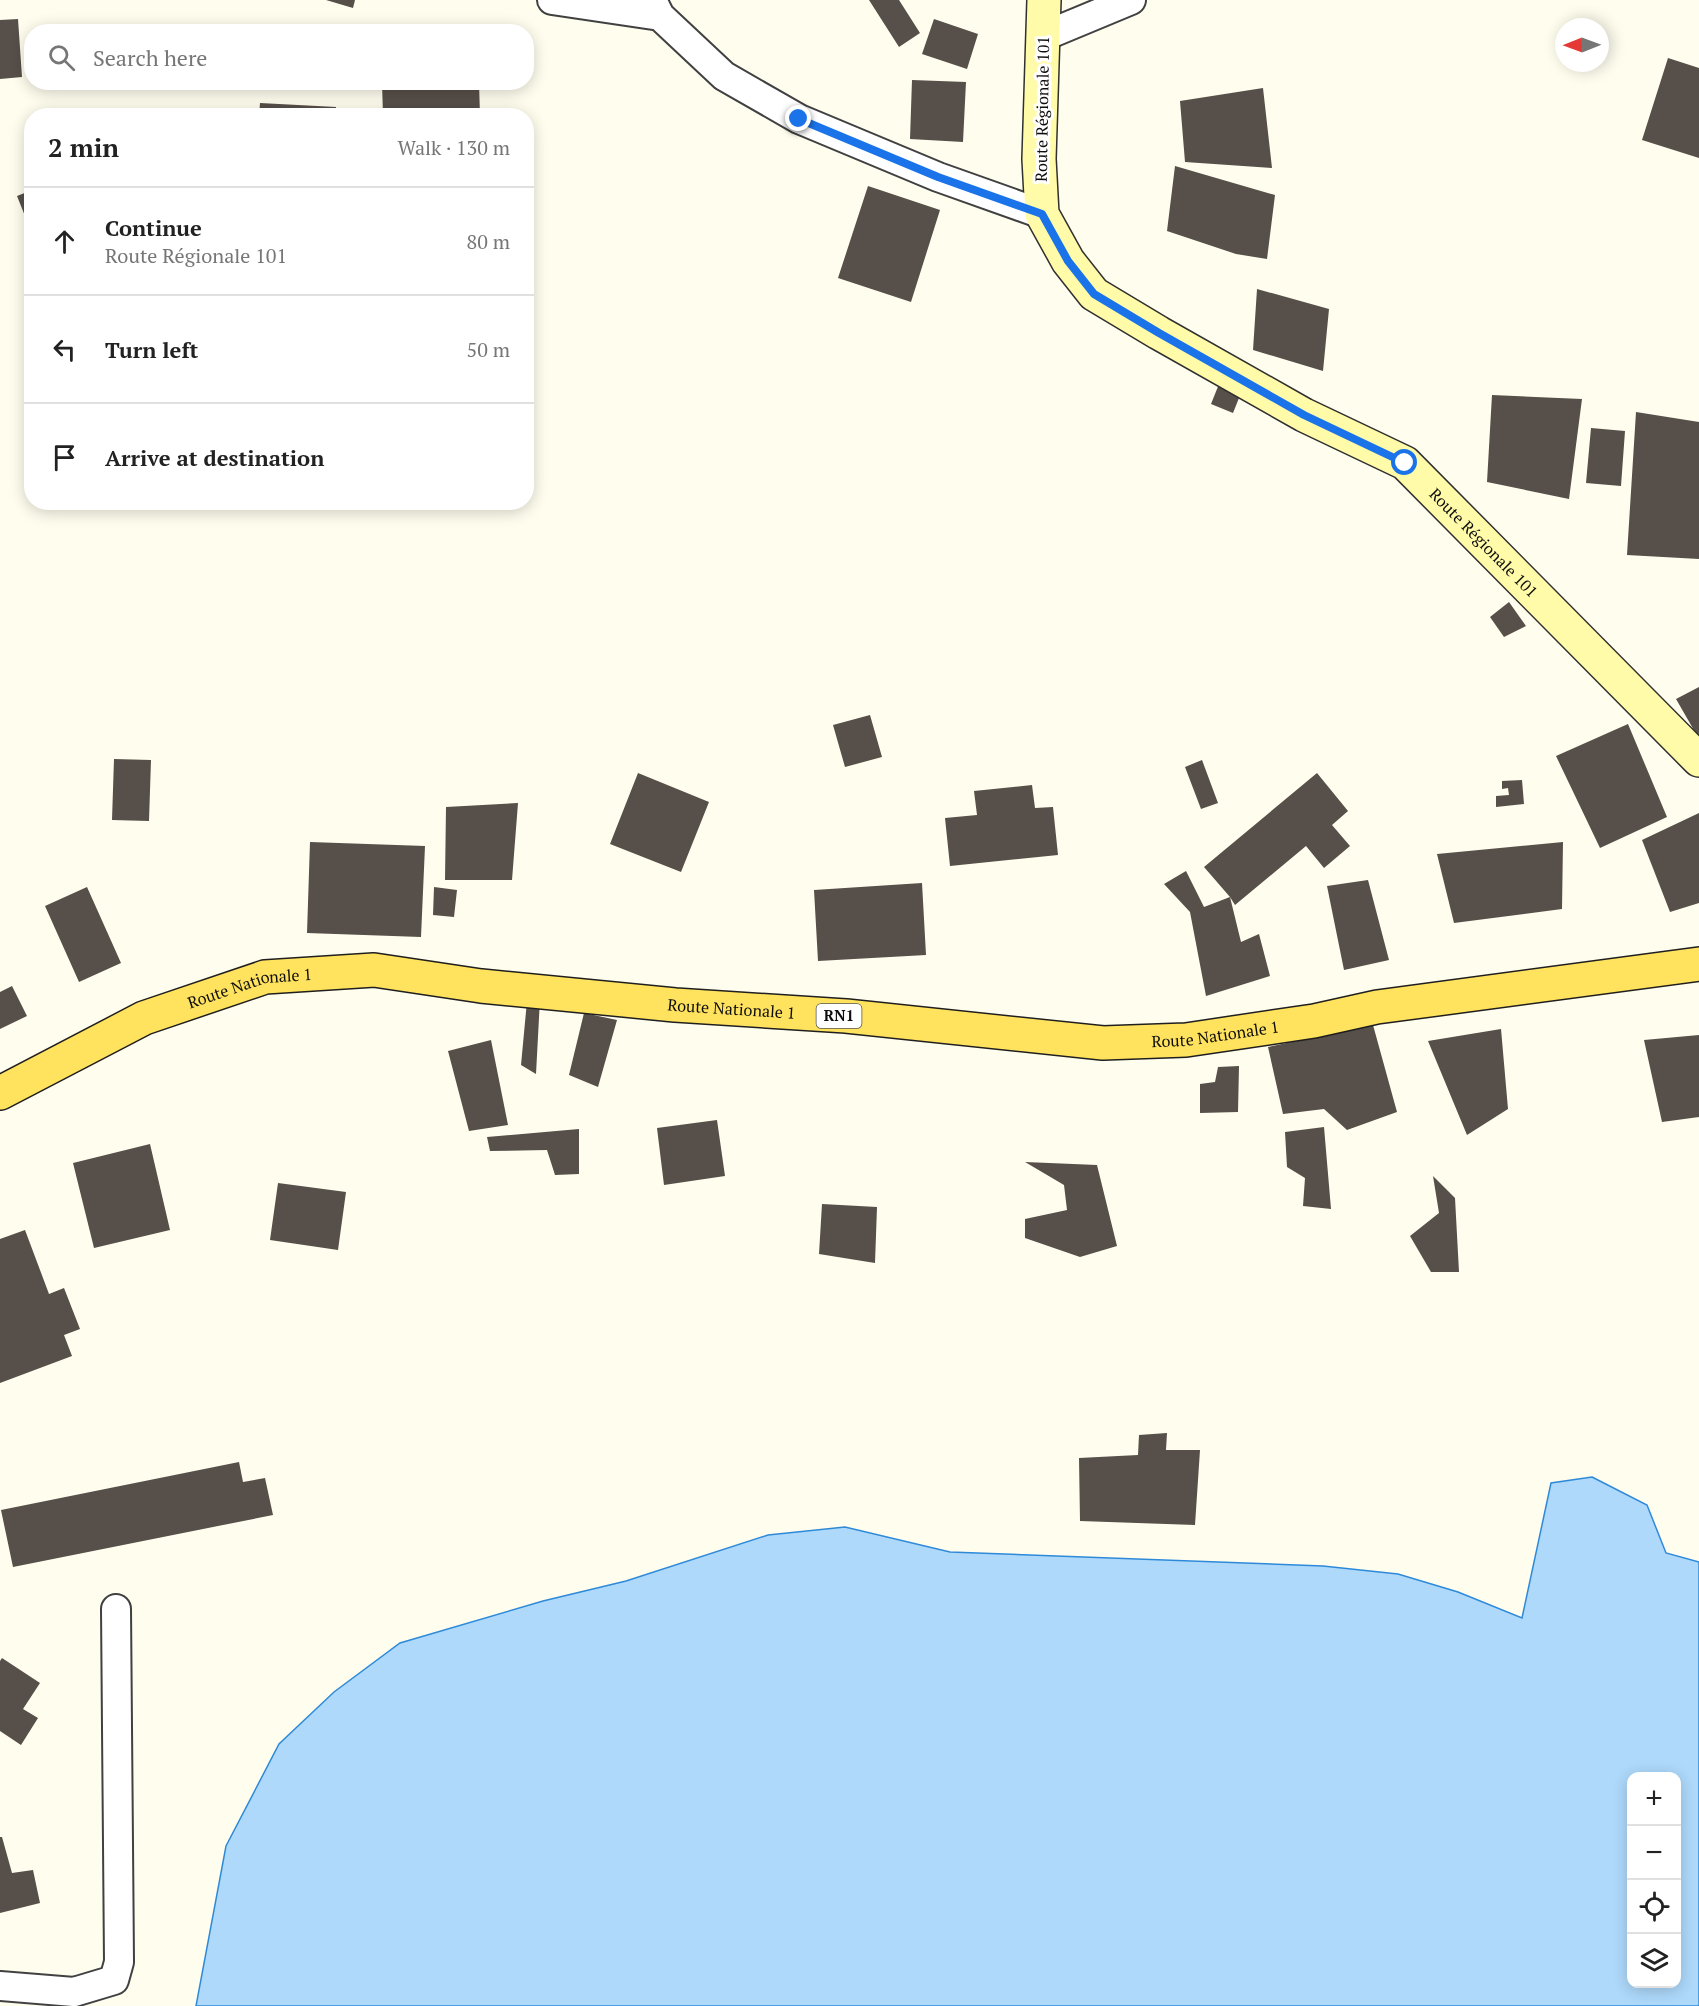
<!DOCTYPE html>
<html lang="en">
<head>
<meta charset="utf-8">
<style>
  :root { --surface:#fff; --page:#f6f6f6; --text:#222; --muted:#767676; --line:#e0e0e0 }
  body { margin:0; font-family:"PT Serif",serif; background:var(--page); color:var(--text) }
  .controls { position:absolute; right:18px; bottom:18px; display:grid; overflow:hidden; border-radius:12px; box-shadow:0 3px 15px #0003 }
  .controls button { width:54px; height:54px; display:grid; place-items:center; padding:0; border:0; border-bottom:2px solid var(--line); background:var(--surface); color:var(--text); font:30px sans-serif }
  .compass { position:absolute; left:1555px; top:18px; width:54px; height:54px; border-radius:50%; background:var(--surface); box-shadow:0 3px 15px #0003; rotate:269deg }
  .stop { position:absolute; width:18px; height:18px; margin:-14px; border:4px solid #1a73e8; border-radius:50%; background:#fff }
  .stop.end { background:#1a73e8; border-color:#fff; box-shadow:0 2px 6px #0008 }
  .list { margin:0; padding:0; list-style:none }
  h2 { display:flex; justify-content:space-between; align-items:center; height:78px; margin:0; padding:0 24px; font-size:26px }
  h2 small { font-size:20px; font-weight:400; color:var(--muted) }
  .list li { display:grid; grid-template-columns:39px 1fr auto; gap:18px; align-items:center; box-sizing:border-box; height:108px; padding:0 24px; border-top:2px solid var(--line) }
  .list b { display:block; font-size:22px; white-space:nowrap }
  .list p { margin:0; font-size:20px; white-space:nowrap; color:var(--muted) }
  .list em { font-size:20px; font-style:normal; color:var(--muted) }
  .icon { flex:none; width:33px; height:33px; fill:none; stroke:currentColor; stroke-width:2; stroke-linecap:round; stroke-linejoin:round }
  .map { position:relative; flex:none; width:1699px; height:2006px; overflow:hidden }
  .search { position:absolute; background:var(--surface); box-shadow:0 3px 15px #0003; left:24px; top:24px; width:510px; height:66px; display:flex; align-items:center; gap:15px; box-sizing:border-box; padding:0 21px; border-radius:24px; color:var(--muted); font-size:22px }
  .panel { position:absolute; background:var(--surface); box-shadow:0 3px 15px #0003; left:24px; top:108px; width:510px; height:402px; border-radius:24px }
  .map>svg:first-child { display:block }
</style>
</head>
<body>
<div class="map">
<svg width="1699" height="2006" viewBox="0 0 1699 2006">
  <rect width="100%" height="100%" fill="#fffdee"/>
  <!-- water -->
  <path fill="#aed9fb" stroke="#2e8ad9" stroke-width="1.5" fill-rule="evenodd" d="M1592,1477L1647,1505L1666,1553L1699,1562V2006H196L226,1846L279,1744L334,1692L400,1643L543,1601L626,1581L768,1535L845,1527L950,1552L1323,1566L1398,1574L1458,1592L1522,1618L1551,1483ZM1632,1776H1676V1984H1632Z"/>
  <!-- building -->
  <path fill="#574f49" d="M326,0H355L353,8Z
    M869,0H899L920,33L899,47Z
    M18,19L22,77L0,79V20Z
    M934,19L978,34L967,69L922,54Z
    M1668,58L1699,68V158L1642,140Z
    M912,80L966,82L963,142L910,139Z
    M382,82H479L480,116H383Z
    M1263,88L1272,168L1185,162L1180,101Z
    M260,103L336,107V116H259Z
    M1175,166L1275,195L1267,259L1236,254L1167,231Z
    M868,186L940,210L911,302L838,278Z
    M32,190V231H31L17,196Z
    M1257,289L1329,309L1323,371L1253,350Z
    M1219,384L1241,393L1233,413L1211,404Z
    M1492,395L1582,399L1569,499L1487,482Z
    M1636,412L1699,422V559L1627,555Z
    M1591,428L1625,431L1621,486L1586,483Z
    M1509,602L1526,626L1504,637L1490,617Z
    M1699,687V739L1676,699Z
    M870,715L882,757L845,767L833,725Z
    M1628,724L1667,817L1600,848L1556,756Z
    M114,759L151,760L149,821L112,820Z
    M1202,760L1218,803L1201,809L1185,767Z
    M638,773L709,802L681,872L610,844Z
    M1317,773L1348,811L1332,825L1350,846L1324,868L1306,846L1235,905L1230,897L1241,942L1259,934L1270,976L1206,996L1190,912L1164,884L1186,871L1204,907L1230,897L1204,867Z
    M1522,780L1524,804L1496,807V796L1509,795L1508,788L1502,789V781Z
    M1032,785L1035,808L1053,807L1058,855L950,866L945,818L977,815L974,791Z
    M518,803L512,880H445L446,807Z
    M1699,813V903L1670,912L1642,840Z
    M310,842L425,846L421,937L307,933Z
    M1563,842L1562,909L1454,923L1437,854Z
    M1368,880L1389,960L1344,970L1327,886Z
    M922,883L926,955L818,961L814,890Z
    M87,887L121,963L79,982L45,906Z
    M434,887L457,890L454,917L433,915Z
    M12,986L27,1016L0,1029V992Z
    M540,999L536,1074L521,1065L527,1001Z
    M584,1013L617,1020L598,1087L569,1075Z
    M1373,1025L1397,1112L1347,1130L1324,1109L1283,1114L1268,1047Z
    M1501,1029L1508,1109L1467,1135L1428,1041Z
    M1699,1035V1117L1662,1122L1644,1040Z
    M491,1040L508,1125L469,1131L448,1051Z
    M1239,1066L1238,1112L1200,1113V1084L1215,1082L1218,1067Z
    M717,1120L725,1176L664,1185L657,1128Z
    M1324,1127L1331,1209L1303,1206L1305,1178L1287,1167L1285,1132Z
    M579,1129V1174L555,1175L547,1150L490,1151L487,1137Z
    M150,1144L170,1230L94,1248L73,1163Z
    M1025,1162L1097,1165L1117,1246L1080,1257L1025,1238V1219L1067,1210L1064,1185Z
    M1433,1176L1455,1198L1459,1272H1431L1410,1236L1439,1213Z
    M278,1183L346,1192L338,1250L270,1240Z
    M822,1204L877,1207L875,1263L819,1254Z
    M25,1230L49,1294L64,1288L80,1329L64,1335L72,1356L0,1383V1239Z
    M1167,1433L1166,1450H1200L1195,1525L1080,1521L1079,1458L1138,1455L1139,1435Z
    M239,1462L243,1482L265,1478L273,1515L13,1567L1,1510Z
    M2,1658L40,1683L23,1709L38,1718L21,1745L0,1731V1661Z
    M0,1837H2L12,1873L33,1870L40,1903L0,1913Z"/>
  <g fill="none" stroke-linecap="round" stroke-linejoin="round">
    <defs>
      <path id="street" d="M552,0L660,16
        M652,0L660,16L724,76L799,119L938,177L1042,214
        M1042,37L1131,0
        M0,1986L74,1992L114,1980L119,1962L116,1609"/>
      <g id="secondary">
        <path id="s1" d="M1044,0L1039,159L1042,214L1068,261L1094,294L1159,333L1304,415L1405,463L1699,760"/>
      </g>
      <g id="primary">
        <path id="s2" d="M0,1093L144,1018L265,977L374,970L481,986L675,1005L846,1016L1103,1043L1186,1040L1314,1021L1377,1007L1699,964"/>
      </g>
    </defs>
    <!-- street casing -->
    <use href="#street" stroke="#414141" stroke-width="32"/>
    <!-- secondary casing -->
    <use href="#secondary" stroke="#303030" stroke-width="36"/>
    <!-- primary casing -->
    <use href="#primary" stroke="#1f1f1f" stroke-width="36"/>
    <!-- street -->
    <use href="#street" stroke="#fff" stroke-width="28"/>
    <!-- secondary -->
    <use href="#secondary" stroke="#fffba9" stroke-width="33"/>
    <!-- primary -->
    <use href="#primary" stroke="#ffe25e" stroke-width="33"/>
  </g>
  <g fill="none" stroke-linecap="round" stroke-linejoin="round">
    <!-- route -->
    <path stroke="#1a73e8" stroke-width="8" d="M799,119L938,177L1042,214L1068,261L1094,294L1159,333L1304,415L1405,463"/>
  </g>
  <g text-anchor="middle" stroke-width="6" stroke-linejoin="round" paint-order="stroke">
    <!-- shield labels -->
    <rect fill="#fff" stroke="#565656" stroke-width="1.5" x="816.5" y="1004" width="45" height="24" rx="4.5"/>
    <g font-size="15" font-weight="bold" fill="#0e0e0e">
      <text x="839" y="1021">RN1</text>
    </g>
    <!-- street labels -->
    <g font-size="16" fill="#0e0e0e" stroke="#fff">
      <text transform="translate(1042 109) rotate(-89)" y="6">Route Régionale 101</text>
      <text dy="6" stroke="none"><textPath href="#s1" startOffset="776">Route Régionale 101</textPath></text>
      <text dy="6" stroke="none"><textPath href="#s2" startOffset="273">Route Nationale 1</textPath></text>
      <text dy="6" stroke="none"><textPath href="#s2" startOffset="759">Route Nationale 1</textPath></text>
      <text dy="6" stroke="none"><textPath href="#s2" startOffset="1245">Route Nationale 1</textPath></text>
    </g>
  </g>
</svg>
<div class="controls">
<button>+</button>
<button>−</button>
<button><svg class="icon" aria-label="locate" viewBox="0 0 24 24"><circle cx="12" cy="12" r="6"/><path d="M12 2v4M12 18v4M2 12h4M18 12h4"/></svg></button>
<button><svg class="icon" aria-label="layers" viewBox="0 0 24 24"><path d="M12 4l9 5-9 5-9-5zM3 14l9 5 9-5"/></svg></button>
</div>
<svg class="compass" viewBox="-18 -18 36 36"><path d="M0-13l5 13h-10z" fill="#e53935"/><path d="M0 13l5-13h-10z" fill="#767676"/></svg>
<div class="stop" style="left:1405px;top:463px"></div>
<div class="stop end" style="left:799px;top:119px"></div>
<div class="search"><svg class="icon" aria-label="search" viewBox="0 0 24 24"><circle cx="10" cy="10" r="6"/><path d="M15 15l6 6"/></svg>Search here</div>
<section class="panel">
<h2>2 min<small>Walk · 130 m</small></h2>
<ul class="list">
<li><svg class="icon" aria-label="ahead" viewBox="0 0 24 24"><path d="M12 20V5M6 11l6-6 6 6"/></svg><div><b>Continue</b><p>Route Régionale 101</p></div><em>80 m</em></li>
<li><svg class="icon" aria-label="left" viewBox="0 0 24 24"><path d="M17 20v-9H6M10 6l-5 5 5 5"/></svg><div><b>Turn left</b></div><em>50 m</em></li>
<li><svg class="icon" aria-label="arrive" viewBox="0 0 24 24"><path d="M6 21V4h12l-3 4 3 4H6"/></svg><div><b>Arrive at destination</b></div></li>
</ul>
</section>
</div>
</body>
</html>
